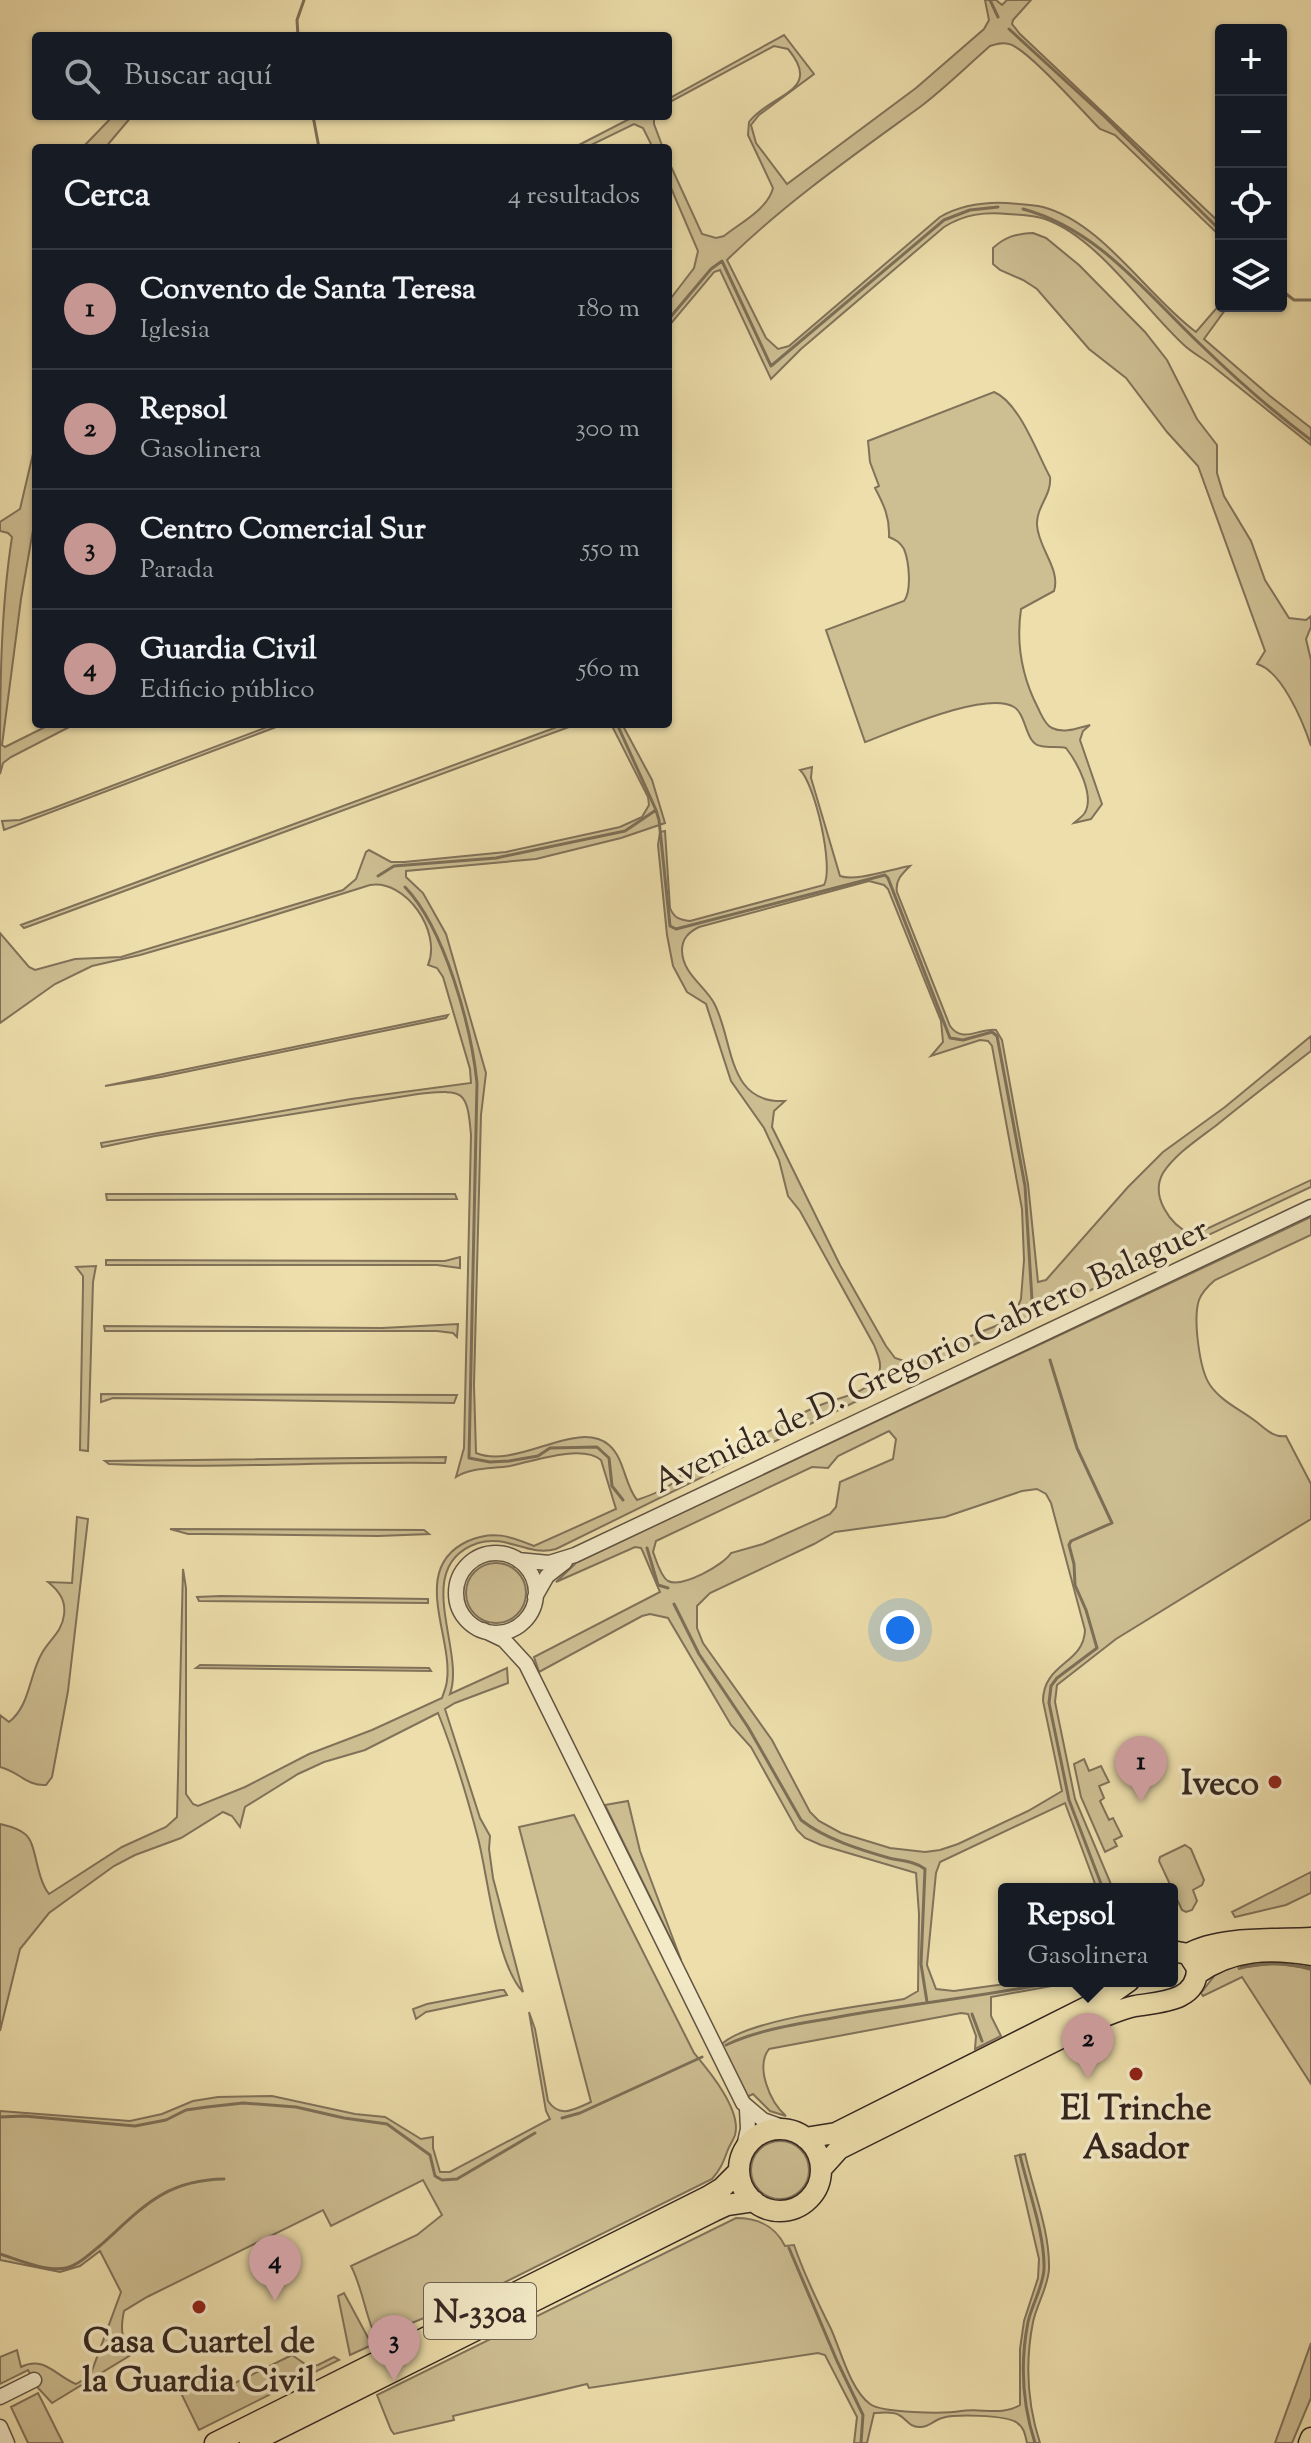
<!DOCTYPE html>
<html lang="es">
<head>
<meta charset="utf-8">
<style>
  :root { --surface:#171b24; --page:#242831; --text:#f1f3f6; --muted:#9ea1a6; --line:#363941; --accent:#c59692 }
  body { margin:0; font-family:"Sorts Mill Goudy",serif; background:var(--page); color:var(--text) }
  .controls { position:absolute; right:24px; top:24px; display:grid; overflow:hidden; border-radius:8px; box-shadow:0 2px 6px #0004 }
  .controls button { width:72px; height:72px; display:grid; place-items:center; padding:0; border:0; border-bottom:2px solid var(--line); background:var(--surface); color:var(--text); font:40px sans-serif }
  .you { position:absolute; left:900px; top:1630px; width:28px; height:28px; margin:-20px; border:6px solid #fff; border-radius:50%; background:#1a73e8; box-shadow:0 0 0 12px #1a73e833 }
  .badge { display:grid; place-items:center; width:52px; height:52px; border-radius:50%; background:var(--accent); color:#111; font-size:26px; font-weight:700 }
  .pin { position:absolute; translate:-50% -66px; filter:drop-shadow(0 2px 4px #0008) }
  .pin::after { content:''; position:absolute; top:42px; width:28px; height:24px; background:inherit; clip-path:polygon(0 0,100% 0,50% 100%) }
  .popup { position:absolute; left:998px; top:1883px; width:180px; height:104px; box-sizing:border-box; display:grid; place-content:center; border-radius:8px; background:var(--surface); filter:drop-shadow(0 2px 6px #0005); font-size:26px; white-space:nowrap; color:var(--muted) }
  .popup b { font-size:30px; color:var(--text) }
  .popup::after { content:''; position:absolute; left:50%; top:100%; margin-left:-16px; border:16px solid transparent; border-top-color:var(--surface) }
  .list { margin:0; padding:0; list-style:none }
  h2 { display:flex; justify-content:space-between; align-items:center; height:104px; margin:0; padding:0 32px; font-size:34px }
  h2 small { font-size:26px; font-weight:400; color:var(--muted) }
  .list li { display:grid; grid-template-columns:52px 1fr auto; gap:24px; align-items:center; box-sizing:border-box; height:120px; padding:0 32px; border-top:2px solid var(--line) }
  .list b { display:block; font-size:30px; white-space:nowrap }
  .list p { margin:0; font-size:26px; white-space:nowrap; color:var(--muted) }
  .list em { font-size:26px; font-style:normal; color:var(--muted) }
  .icon { flex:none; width:44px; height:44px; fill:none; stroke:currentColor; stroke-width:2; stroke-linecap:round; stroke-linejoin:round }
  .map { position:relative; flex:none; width:1311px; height:2443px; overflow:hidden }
  .search { position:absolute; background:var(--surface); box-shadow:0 2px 6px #0004; left:32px; top:32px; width:640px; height:88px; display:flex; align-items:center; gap:20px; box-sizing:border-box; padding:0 28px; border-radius:8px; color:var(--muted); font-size:30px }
  .panel { position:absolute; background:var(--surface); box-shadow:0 2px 6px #0004; left:32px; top:144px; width:640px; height:584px; border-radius:8px }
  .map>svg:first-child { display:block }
</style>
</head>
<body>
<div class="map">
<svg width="1311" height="2443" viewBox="0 0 1311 2443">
  <rect width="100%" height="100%" fill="#eddeab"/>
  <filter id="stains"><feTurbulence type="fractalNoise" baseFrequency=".0025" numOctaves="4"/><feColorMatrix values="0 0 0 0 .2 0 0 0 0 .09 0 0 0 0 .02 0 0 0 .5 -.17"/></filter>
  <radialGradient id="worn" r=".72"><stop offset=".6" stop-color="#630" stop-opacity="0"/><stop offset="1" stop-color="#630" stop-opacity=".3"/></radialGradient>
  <!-- green -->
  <path fill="#cebf93" stroke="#81725a" stroke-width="2" fill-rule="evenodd" d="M985,0H996L1002,5L1007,0H1031L1013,20L1012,24L1020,34L1221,224V237L1115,135L1100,129C1083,112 1027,48 1009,44C1002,42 996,44 990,46C967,66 945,88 920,107C854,155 785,203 727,260L766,338L778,349L789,346L940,217C961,205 982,202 1006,203C1018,204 1031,204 1043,207C1103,223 1147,296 1196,332L1221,303V306H1228L1204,339L1270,396L1311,428V445C1279,419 1247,394 1215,368C1206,360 1194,354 1185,346C1144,309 1099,238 1045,219C1033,215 1020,215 1008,214C984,212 965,214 944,227L801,349L771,379L720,270L714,272L668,327V302L694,268L698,251L668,181V160L702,234L716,238L724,236C740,223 768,209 773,188L748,135L749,122C771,93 824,92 788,49L774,46L668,103V99L784,35L814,74L759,115L751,125L756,143L787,184L916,88L984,29L989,20Z
    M113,116H132L105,148H82Z
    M635,116H654V124L663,148H653L643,128L634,124L585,148H573Z
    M1033,233L1046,238L1079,265L1145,332L1167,360L1197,419L1217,445V473L1224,496L1251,541L1265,580L1289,618L1306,620L1311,616V627L1306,639L1311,660V746C1303,722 1282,671 1257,664L1265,651L1198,466L1167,432L1126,378L1089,349L1037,289L1023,280L1000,270L993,264V248C1006,236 1016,234 1033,233Z
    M994,392C1019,402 1037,453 1050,477C1052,495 1036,507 1037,525C1038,548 1061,569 1054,591L1021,609C1016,643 1022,677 1038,708C1041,714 1045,725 1052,728C1064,734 1078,728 1090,725L1083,731L1080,740L1102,804L1091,819L1074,823C1077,820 1081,818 1084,814C1096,797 1077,762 1066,748C1058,746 1050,748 1041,746C1025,744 1027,715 1014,707C986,690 895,731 865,742L826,630L904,601C912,591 909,561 904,549C900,542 896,540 889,537C890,518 884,505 875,488L879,486L870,462L868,441Z
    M36,441V513L21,599L2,745L5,747L51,724H75L11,757L3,763L0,774C0,695 0,614 12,537L8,533L0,531V522L20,509Z
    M275,724H284L4,830L2,821L20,820L51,809Z
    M565,724H577L24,928L21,925Z
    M611,724H622L652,780L665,823L621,838L536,859L406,871V877L423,893L446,934L486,1073L481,1115L479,1191L474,1385L476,1453C517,1470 577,1418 609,1445C625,1459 624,1484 637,1500C657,1493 677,1486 686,1467L706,1468L714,1465C749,1444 785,1419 823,1404C840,1397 868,1393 878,1375C883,1366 878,1355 874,1345L800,1211L788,1196L779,1160L764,1128L731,1081L706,1004L687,992L673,966L667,935L658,845L660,832L665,831L670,908C674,918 680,920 690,921L824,885C834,867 815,784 800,770L812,767L811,778L840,876C856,882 891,869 910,866C902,874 895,880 897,892L950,1026C963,1044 978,1028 996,1030L1002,1040L1028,1184L1038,1282L1046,1280L1128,1187L1163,1152L1225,1107L1311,1036V1051C1280,1075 1249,1099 1218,1124C1200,1138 1176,1153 1163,1173C1150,1196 1170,1225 1191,1234L1198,1233L1311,1180V1187L922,1369L556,1549C528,1557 507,1534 478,1543C410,1566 466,1650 450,1694L507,1668L508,1683L455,1703L445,1709L480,1818L490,1836L489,1849L493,1878L523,1992C496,1963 488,1877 478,1838C467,1796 454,1753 438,1713L365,1750L324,1762L298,1774L245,1807L240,1827L232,1816L223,1812L181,1838L135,1855L114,1866L49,1913L20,1949L0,2031V1824C8,1826 18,1828 25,1834C37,1843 35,1876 49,1894L122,1847L166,1827L177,1817L183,1569L186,1588V1794L193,1804L198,1806L245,1787L309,1754L372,1730L442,1698C444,1692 447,1685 447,1680C453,1636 409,1568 468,1541C493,1530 510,1536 534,1546L616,1509L601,1460C582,1444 533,1461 510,1466C492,1469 471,1467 456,1477L464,1448L471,1135C467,1088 463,1090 418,1094L155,1136L102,1147L101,1143L351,1099L471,1083L470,1069L443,977L437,968L428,965C442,932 406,879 370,885L233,928L140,955L92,966L55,984L0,1023V933L29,967L35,970L75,959L121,957L343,890L356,879L366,852L369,850L391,862H404L506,852L620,827L642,817L649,805L648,797ZM869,881L884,885L888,889L941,1021L943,1042L931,1056L980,1040L988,1041L992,1046L1022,1209L1024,1260L1021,1299L1014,1316L1003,1323L907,1362L895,1358L886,1346L840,1265L772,1127L774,1111L785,1101C726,1104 734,1040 714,1003C704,985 683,974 682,951C682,938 689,932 699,927Z
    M448,1015L446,1018L161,1077L105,1086Z
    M106,1194H455L457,1199L107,1200Z
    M1311,1217V1235L1215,1280C1208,1286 1202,1292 1199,1300C1193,1318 1199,1369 1210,1385C1221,1401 1239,1409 1254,1420C1264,1427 1272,1438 1286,1436L1311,1484V1519L1116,1639L1057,1685L1055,1702L1075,1799L1113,1889H1097L1065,1803L940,1862L936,1873L927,1965L936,1989L954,1991L1028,1981H1079L991,1997V2016L1001,2036L975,2049L976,2036L968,2014L961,2013L769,2049C755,2067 770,2102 786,2116L770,2111L753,2094L747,2097L730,2064V2060L720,2046C743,2019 865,2006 904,1999L918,1991L919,1914L916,1873L821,1845L805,1838L797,1830L751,1747L731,1725L668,1618L650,1614L642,1616L539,1672L534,1657L660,1592L643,1552L641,1548L635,1547L556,1582L577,1562ZM889,1431L896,1439L893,1459L840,1482L836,1507L830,1514L763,1544L731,1553C724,1565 682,1588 668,1581C660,1576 656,1559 653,1552L656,1541L812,1467L828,1468L838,1456ZM1037,1489L1046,1494L1051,1503L1085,1630C1084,1664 1043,1663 1043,1701L1062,1791L1028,1811L958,1844L940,1850L925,1852L890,1848L841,1833L819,1821L810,1812L772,1740L703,1643L697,1628V1606L710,1593L814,1544L835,1532L945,1517L1022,1491Z
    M460,1257V1268L437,1265H106V1260L445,1261Z
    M96,1266L93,1282L88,1451L80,1450L83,1286V1276L76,1267Z
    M458,1324L457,1337L453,1333L437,1331H105L104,1326L382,1328Z
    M101,1394L457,1395L454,1403L113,1398L101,1402Z
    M446,1457L445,1463C333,1461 221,1469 109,1464L105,1461Z
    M77,1517L88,1519L68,1691L52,1777L46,1785C26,1786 20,1772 0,1767V1715L9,1722C30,1706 29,1675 42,1653C50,1639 62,1632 64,1615C66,1600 59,1591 48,1582L72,1583Z
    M170,1529L424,1530L429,1534L378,1536L206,1534H188Z
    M466 1593a30 30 0 1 1 60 0a30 30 0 1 1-60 0Z
    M221,1596L428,1599V1603L199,1601L197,1597Z
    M200,1665L429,1668L431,1671L196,1668Z
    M1084,1759L1089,1771L1101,1766L1109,1782L1099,1786L1104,1798L1100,1801L1109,1820L1113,1818L1122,1836L1114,1840L1117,1846L1105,1852L1081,1797L1074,1764Z
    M628,1801L640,1851L681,1960L605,1805Z
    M574,1815L694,2053C709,2071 742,2110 735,2135C733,2141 729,2146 727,2152C723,2163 720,2170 712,2179L477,2296L395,2330L389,2329L383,2321L372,2328C364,2307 361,2285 351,2266L417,2235L442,2215L423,2180L331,2226L323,2210L147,2297L124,2311C120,2330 121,2339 134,2353L52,2403L38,2388L28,2370L0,2384V2357L17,2350L21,2367C44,2355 56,2376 76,2384L90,2376L121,2292L100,2251L80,2266L60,2272L0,2260V2111L130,2121L162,2114L193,2101L218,2097L272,2096L355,2114L385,2117L421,2139L433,2137V2148L440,2172H450L550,2119L546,2111L529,2012L535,2029L548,2101C560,2119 575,2109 591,2102L519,1827Z
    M1185,1845L1191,1849L1204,1880L1202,1885L1193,1890L1197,1901L1192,1910L1186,1912L1182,1910L1159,1861L1160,1857Z
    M1311,1872V1893L1286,1905L1235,1917L1232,1912Z
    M1237,1964L1239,1969C1263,1963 1288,1963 1311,1970V2084L1242,1977L1203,1996L1201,1993L1215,1975Z
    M500,1990H504L507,1995L426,2012L416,2019L413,2009L427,2004Z
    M751 2170a29 29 0 1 1 58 0a29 29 0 1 1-58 0Z
    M1025,2154C1033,2190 1050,2231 1049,2269C1048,2287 1037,2304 1033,2322C1025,2363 1027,2403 1040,2443H1027C1025,2434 1024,2427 1016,2422C1003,2415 956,2414 942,2418C934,2420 928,2428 919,2427C909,2427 907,2419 899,2415C892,2411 882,2413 874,2413L867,2443H854L857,2417L825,2355L818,2353L589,2388L587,2384L453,2416L454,2420L394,2434L391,2430L377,2395L736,2218C759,2218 775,2226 785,2246L794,2245C804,2274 817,2301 831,2329C841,2351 850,2389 870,2404C882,2413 944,2414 961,2411C981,2408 1003,2416 1020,2405V2349L1024,2321L1038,2278L1039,2259L1015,2156Z
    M344,2293L372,2345L350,2355L338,2296Z
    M1311,2343V2398L1292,2443H1275Z
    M292,2355L308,2366L318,2365L334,2357L339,2360L199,2430L179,2389L206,2376L229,2386Z
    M38,2393L63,2443H28L11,2407Z"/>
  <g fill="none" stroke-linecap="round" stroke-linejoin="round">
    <!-- stream -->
    <path stroke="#7d6f57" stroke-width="3" d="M990,0L998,17
      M1009,29L1104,116L1221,231
      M298,36L297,20L304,0
      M313,116L319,148
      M1023,209C1098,229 1146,293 1200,344C1235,378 1272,411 1311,440
      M1281,290L1294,300H1311
      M668,320L711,269L722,261L771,366L944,220L970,210L998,207
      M656,810L659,820L670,926L676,929L885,875L888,878L950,1038L963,1040L992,1032L997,1036L1025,1186L1032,1300
      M378,876L394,866L496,858L625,831L656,810L617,724
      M405,887C445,929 471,1026 477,1083L469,1458L490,1462L509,1461L538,1456L550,1448L597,1447L609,1458L612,1486L623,1500
      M1050,1360L1077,1448L1112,1523L1071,1541L1069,1545L1074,1564L1075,1585L1086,1610L1097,1648L1057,1678L1051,1686L1049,1703L1069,1800L1103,1889
      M647,1548L658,1585L668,1588
      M674,1604L699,1654L748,1727L801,1820C825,1839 861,1850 889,1858C901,1861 915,1861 925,1869L921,1964L927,2002
      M1241,1967L1275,1963L1311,1968
      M972,2014L982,2041
      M726,2045C758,2030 792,2025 827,2019C905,2004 983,1997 1060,1981
      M0,2117L24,2116L135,2126L166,2120L186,2110L207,2107L243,2103L296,2107L344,2118L387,2124L430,2155L435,2176L442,2180L457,2179L535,2133
      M562,2118L580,2113L702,2057
      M1020,2155C1028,2190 1045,2234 1044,2269C1043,2287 1032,2304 1028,2322C1020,2363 1022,2403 1035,2443
      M789,2248L837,2361L863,2415L861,2443
      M0,2254C18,2260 47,2272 66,2268C79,2265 92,2252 102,2244C143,2207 165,2180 224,2179"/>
    <defs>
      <path id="minor" d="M456 1593a40 40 0 1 1 80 0a40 40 0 1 1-80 0Z
        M518,1560L549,1563L575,1555L1311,1207
        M535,1597L547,1576L565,1562
        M483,1630L504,1640L526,1664L743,2103L763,2120L791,2130
        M743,2151L748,2129L747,2109
        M0,2397L34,2380
        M0,2427L7,2443"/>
      <path id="highway" d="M1188,1954C1219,1936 1275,1940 1311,1938
        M1197,1974C1231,1949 1271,1948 1311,1955
        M739 2170a41 41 0 1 1 82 0a41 41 0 1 1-82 0Z
        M805,2138L836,2133L1105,1998L1129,1981
        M821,2169L839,2149L1105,2016C1115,2012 1125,2008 1135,2006C1159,2002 1198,2002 1197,1968L1188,1954L1172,1951
        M215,2443L707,2197L722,2188L739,2171
        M250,2443L714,2211L727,2205L754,2201
        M1309,2443L1311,2438"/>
    </defs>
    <!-- minor casing -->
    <use href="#minor" stroke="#625443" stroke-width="17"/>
    <!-- highway casing -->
    <use href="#highway" stroke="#342620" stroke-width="23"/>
    <!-- minor -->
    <use href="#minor" stroke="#f3eac8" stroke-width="14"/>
    <!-- highway -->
    <use href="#highway" stroke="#eddeab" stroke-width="20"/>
  </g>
  <!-- markers -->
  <g fill="#8f2418" stroke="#f3eac8" stroke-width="3">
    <circle cx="1275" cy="1782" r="8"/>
    <circle cx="1136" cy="2074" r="8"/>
    <circle cx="199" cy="2307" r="8"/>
  </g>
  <g text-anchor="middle" stroke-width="7" stroke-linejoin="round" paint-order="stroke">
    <!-- shield labels -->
    <rect fill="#f3eac8" stroke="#6d6152" stroke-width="2" x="424" y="2283" width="112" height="56" rx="6"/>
    <g font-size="32" font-weight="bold" fill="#342620">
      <text x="480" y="2322">N-330a</text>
    </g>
    <!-- street labels -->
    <g font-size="34" fill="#342620" stroke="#f3eac8">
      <text transform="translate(930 1354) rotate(-25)" y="12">Avenida de D. Gregorio Cabrero Balaguer</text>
    </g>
    <!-- poi labels -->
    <g font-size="34" font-weight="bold" fill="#342620" stroke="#f3eac8">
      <text x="1259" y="1794" text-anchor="end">Iveco</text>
      <text x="1136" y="2119">El Trinche<tspan x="1136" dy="39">Asador</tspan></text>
      <text x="199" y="2352">Casa Cuartel de<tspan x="199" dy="39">la Guardia Civil</tspan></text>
    </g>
  </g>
  <rect width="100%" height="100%" filter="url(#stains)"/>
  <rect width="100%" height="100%" fill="url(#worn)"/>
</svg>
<div class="controls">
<button>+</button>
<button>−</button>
<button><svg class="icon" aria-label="locate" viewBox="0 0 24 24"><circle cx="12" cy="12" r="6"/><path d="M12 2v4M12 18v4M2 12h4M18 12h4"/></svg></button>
<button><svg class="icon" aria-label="layers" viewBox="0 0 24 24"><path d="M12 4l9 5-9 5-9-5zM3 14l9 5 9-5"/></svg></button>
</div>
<div class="you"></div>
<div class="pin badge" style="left:1141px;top:1802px">1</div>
<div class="pin badge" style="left:1088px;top:2079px">2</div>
<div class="popup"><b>Repsol</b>Gasolinera</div>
<div class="pin badge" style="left:394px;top:2381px">3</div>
<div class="pin badge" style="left:275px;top:2301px">4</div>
<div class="search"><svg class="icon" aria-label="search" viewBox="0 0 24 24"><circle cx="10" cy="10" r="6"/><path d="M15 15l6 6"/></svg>Buscar aquí</div>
<section class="panel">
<h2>Cerca<small>4 resultados</small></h2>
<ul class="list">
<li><span class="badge">1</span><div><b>Convento de Santa Teresa</b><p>Iglesia</p></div><em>180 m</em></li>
<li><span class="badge">2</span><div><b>Repsol</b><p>Gasolinera</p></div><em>300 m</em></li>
<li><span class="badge">3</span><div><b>Centro Comercial Sur</b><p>Parada</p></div><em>550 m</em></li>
<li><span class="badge">4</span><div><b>Guardia Civil</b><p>Edificio público</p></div><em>560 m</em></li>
</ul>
</section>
</div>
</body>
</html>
